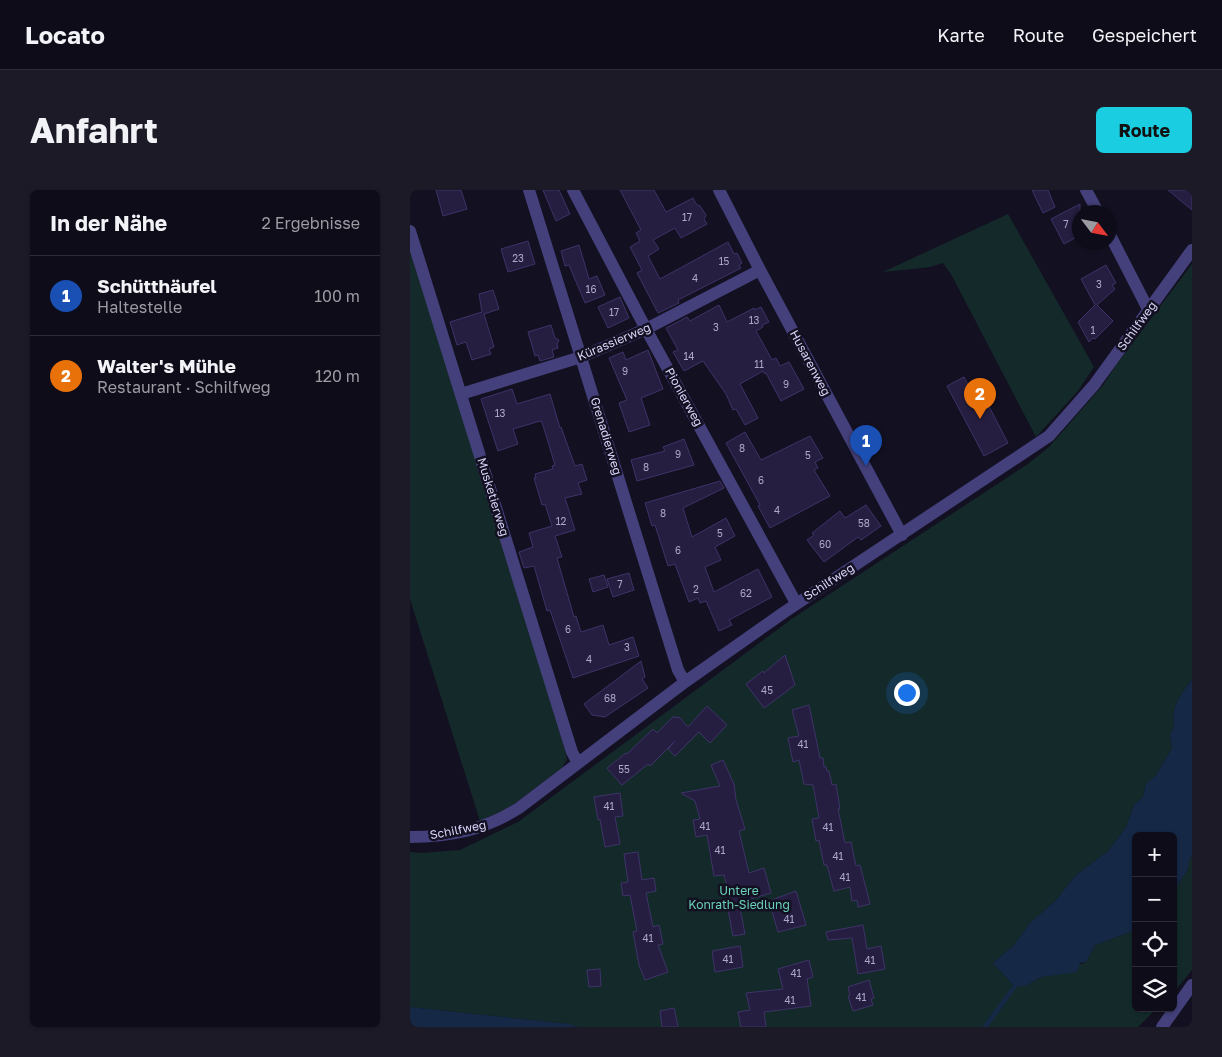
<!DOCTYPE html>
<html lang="de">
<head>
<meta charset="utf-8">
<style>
  :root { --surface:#0e0c19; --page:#1c1a26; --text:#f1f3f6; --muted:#9b9ba2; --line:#2e2c38; --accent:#1acde1 }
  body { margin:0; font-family:"Golos Text",sans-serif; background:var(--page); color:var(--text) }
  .controls { position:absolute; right:15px; bottom:15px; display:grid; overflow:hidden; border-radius:8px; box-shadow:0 1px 4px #0004 }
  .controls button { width:45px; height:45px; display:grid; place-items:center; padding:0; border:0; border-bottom:1px solid var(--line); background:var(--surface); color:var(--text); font:25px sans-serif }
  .compass { position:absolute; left:662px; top:15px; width:45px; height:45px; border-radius:50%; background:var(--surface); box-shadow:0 1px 4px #0004; rotate:122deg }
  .you { position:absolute; left:496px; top:502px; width:18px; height:18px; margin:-12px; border:4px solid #fff; border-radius:50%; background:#1a73e8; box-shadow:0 0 0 8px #1a73e833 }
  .badge { display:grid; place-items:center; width:32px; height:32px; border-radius:50%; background:var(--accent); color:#fff; font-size:16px; font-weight:700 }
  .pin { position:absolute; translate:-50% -41px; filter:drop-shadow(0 1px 2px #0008) }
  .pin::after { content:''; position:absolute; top:26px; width:18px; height:15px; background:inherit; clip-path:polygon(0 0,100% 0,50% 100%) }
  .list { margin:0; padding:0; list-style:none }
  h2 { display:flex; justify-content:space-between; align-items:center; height:65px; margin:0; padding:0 20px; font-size:21px }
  h2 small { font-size:16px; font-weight:400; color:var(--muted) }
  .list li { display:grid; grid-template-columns:32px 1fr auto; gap:15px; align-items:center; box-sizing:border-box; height:80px; padding:0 20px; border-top:1px solid var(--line) }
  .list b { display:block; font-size:19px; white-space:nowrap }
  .list p { margin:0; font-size:16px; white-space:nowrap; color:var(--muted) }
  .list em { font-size:16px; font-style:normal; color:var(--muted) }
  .icon { flex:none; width:28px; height:28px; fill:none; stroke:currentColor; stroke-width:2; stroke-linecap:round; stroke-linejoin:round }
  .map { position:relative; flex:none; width:782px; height:837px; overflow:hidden; border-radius:8px }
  header { display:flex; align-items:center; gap:30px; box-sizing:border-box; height:70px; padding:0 25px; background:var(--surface); border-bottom:1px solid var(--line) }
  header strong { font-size:24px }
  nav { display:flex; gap:28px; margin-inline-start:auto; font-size:18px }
  .intro { display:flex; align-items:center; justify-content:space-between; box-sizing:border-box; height:120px; padding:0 30px }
  h1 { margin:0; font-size:35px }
  .button { padding:12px 22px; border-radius:8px; background:var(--accent); color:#111; font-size:18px; font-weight:700 }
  main { display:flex; gap:30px; padding:0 30px }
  aside { flex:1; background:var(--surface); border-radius:8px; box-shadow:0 1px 4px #0004 }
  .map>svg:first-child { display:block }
</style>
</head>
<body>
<header>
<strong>Locato</strong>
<nav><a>Karte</a><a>Route</a><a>Gespeichert</a></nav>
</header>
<div class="intro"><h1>Anfahrt</h1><a class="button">Route</a></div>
<main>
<aside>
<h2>In der Nähe<small>2 Ergebnisse</small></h2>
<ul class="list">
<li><span class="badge" style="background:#1a4fb4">1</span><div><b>Schütthäufel</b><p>Haltestelle</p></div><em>100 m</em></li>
<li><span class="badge" style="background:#e8710a">2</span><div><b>Walter's Mühle</b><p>Restaurant · Schilfweg</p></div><em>120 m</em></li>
</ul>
</aside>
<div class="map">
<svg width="782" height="837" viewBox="0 0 782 837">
  <rect width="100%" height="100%" fill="#131021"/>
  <!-- green -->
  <path fill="#142a2a" d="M598,24L684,177L667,202L626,247L541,84L533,73L520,77L473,82Z
    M0,59L155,559L157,569L152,578L100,617L70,631L0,409Z
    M782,74V489C771,505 760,517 764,537L760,545L762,558L746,585L736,594L733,607L724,615L716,637L698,661L665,686L646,710L620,733L604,755L583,773L604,796H616L631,787L648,783L676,772L685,755L726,740V818H747L728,837H169L159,834L0,817V662L10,663L50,660L108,632L383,428L618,274L639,257L694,194L706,175Z
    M782,665V780L763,803V702L778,679V673Z"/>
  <!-- water -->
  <path fill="#152846" d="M782,489V665L778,673V679L763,702V646H726V740L685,755L676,772L670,773L667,782L631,787L616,796H604L583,773L604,755L620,733L646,710L665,686L698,661L716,637L724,615L733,607L736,594L746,585L762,558L760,545L764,537C760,517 771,505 782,489Z
    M0,817L160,834L169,837H0Z"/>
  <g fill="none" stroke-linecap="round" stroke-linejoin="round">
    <!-- stream -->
    <path stroke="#152846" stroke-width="4.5" d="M575,837L608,792"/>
  </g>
  <!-- building -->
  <path fill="#251e40" stroke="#3e3369" d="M26,0H51L57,19L33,26Z
    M133,0H149L160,24L146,31Z
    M210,0H244L256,22L283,8L286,14L290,16L296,25L294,29L297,34L271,48L265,38L243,50L249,59L238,66L250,89L318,52L324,64L327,63L332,73L329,75L331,78L268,110L269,113L248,123L227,83L232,80L220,57L230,51L226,43L231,40Z
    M622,0H638L645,17L633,23Z
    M758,0H782V20Z
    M670,14V45L654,54L641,29Z
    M118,51L125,74L98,82L91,59Z
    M169,55L179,89L187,86L195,105L175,113L159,75L155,76L151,61Z
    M696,75L706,93L702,95L705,99L687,115L703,131L685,149L683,148L679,152L668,132L685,115L671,89Z
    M83,100L89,119L74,124L84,157L79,159L81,164L62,170L56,152L47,155L40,132L72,122L69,104Z
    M210,107L219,128L198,138L188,117Z
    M309,115L317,132L344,118L345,120L351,117L359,132L352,135L353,137L346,141L362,170L366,168L370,176L379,172L394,199L371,211L356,183L355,184L353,181L330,194L348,228L335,235L326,219L323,220L316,204L293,171L274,181L263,162L268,160L256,138L277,127L280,131Z
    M141,135L145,148L149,150L147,154L148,158L142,160L144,167L130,171L128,165L125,166L118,142Z
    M238,160L253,199L231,208L240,235L219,242L209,213L217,210L199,168L213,162L216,170Z
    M554,187L563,205L571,201L598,253L574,266L537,196Z
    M102,199L107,214L140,204L150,238L151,237L165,276L172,274L177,290L168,293L172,304L155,308L165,340L145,346L152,367L147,368L164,427L166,426L171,442L193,435L199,455L223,447L229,466L163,488L140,420L137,421L124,376L114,378L109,362L123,357L119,343L142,336L135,314L132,315L124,288H126L125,284L143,279L142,276L145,275L132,232L130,231L103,239L108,254L88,261L71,209Z
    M335,242L351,270L400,246L413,268L405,272L408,278L404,280L420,306L360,338L348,316L350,315L316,253Z
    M274,249L284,275L227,291L221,270L255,261L253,257Z
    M310,291L314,298L273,318L282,347L316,328L325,346L305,357L311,370L295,377L304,402L348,379L362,407L319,430L322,435L309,441L296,411L290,413L288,408L279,412L265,374L258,376L245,335L242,336L235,313Z
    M456,315L471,336L451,350L448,347L414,372L397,350L404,345L402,343L430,321L435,328Z
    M219,383L224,400L203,407L197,389Z
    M194,385L198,397L183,402L179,389Z
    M375,465L385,495L354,518L336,494L353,481L354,483Z
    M231,471L235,487L232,489L238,498L195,527L182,525L174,514Z
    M399,515L410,568H413L414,577H416L417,581H419L422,595L426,594L430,619H428L435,653L441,652L446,676L450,675L460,714L448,717L447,710L442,711L440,697L424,701L417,675H414L409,650L406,651L402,629L409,628L403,595L394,594L389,570L383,572L378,548L389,546L382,520Z
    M297,516L317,535L300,553L289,542L265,566L258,559L265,551L240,576L238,574L212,595L197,578L216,563L217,564L243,539L247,543L264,526L265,528L269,527L278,537Z
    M313,570L324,594L326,610L335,639L329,641L339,683L354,678L361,703L334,711L335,717L330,718L335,744L323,746L316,709L320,708L314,685L304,686L297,645L286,647L283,630L290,629L285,611L271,603L310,596L301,575Z
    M210,603L213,626L205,627L210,654L195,657L190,629L188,630L184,607Z
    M228,662L232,690L244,688L246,701L236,703L243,737L249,735L253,754L248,755L258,782L235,790L229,775L223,742L227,741L220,705L213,706L211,693L218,692L214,664Z
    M386,701L396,735L368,742L359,711Z
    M453,735L457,759L471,756L475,779L448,784L442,748L418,750L416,742Z
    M330,756L333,777L305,782L302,761Z
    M399,770L403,787L397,789L401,816L354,822L356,837H331L328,822L340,820L336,803L373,799L368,779Z
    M190,779L191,796L179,797L177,780Z
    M459,790L464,808L461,809L463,815L443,821L438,806L440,805L438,797Z
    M264,818L268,837H252L250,821Z"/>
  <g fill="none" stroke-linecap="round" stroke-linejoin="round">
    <!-- street -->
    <path stroke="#43407b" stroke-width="12" d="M119,0L268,480L275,492
      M163,0L236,139L386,413
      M309,0L350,80L492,345
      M676,0L688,22
      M0,41L162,562L168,573
      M700,45L738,119
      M51,204L171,167L236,139L350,80
      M0,647C40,647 74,640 109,618L275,492L373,423L639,246L684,195L782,60
      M752,837L782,795"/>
  </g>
  <g text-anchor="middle" stroke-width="5" stroke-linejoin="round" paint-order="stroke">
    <!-- number labels -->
    <g font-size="10" fill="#aca7cc">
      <text x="277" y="31">17</text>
      <text x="656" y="38">7</text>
      <text x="108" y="72">23</text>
      <text x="314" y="75">15</text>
      <text x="285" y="92">4</text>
      <text x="689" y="98">3</text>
      <text x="181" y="103">16</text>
      <text x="204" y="126">17</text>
      <text x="344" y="134">13</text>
      <text x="306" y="141">3</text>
      <text x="683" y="144">1</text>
      <text x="279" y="170">14</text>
      <text x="349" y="178">11</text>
      <text x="215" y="185">9</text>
      <text x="376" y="198">9</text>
      <text x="90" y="227">13</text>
      <text x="332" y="262">8</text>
      <text x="268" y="268">9</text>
      <text x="398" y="269">5</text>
      <text x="236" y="281">8</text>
      <text x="351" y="294">6</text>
      <text x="367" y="324">4</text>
      <text x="253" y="327">8</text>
      <text x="151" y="335">12</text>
      <text x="454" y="337">58</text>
      <text x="310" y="347">5</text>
      <text x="415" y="358">60</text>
      <text x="268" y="364">6</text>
      <text x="210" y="398">7</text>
      <text x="286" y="403">2</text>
      <text x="336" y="407">62</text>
      <text x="158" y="443">6</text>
      <text x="217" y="461">3</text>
      <text x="179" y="473">4</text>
      <text x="357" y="504">45</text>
      <text x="200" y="512">68</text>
      <text x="393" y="558">41</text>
      <text x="214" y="583">55</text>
      <text x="199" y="620">41</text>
      <text x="295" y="640">41</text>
      <text x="418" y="641">41</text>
      <text x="310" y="664">41</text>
      <text x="428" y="670">41</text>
      <text x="435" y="691">41</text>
      <text x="379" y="733">41</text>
      <text x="238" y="752">41</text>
      <text x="318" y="773">41</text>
      <text x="460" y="774">41</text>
      <text x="386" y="787">41</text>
      <text x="451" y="811">41</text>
      <text x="380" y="814">41</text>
    </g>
    <!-- street labels -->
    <g font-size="12" fill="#d9d5fa" stroke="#131021">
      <text transform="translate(727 136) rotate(-54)" y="4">Schilfweg</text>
      <text transform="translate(204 152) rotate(-23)" y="4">Kürassierweg</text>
      <text transform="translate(400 173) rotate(62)" y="4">Husarenweg</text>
      <text transform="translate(274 207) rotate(61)" y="4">Pionierweg</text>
      <text transform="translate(196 246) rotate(73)" y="4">Grenadierweg</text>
      <text transform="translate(83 307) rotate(73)" y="4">Musketierweg</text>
      <text transform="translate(419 392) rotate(-33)" y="4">Schilfweg</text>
      <text transform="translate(48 640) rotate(-11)" y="4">Schilfweg</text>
    </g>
    <!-- park labels -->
    <g font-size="12" fill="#69d2b8" stroke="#131021">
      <text x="329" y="705">Untere<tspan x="329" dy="14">Konrath-Siedlung</tspan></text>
    </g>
  </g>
</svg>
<div class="controls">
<button>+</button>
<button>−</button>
<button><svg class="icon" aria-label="locate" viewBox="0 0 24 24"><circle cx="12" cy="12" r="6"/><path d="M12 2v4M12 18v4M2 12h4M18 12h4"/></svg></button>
<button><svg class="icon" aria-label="layers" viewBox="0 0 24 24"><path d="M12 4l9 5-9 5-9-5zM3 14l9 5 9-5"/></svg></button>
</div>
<svg class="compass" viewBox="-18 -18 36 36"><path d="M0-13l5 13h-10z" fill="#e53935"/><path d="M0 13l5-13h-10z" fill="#9b9ba2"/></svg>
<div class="you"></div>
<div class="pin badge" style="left:456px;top:276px;background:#1a4fb4">1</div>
<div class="pin badge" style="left:570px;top:229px;background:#e8710a">2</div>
</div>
</main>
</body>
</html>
